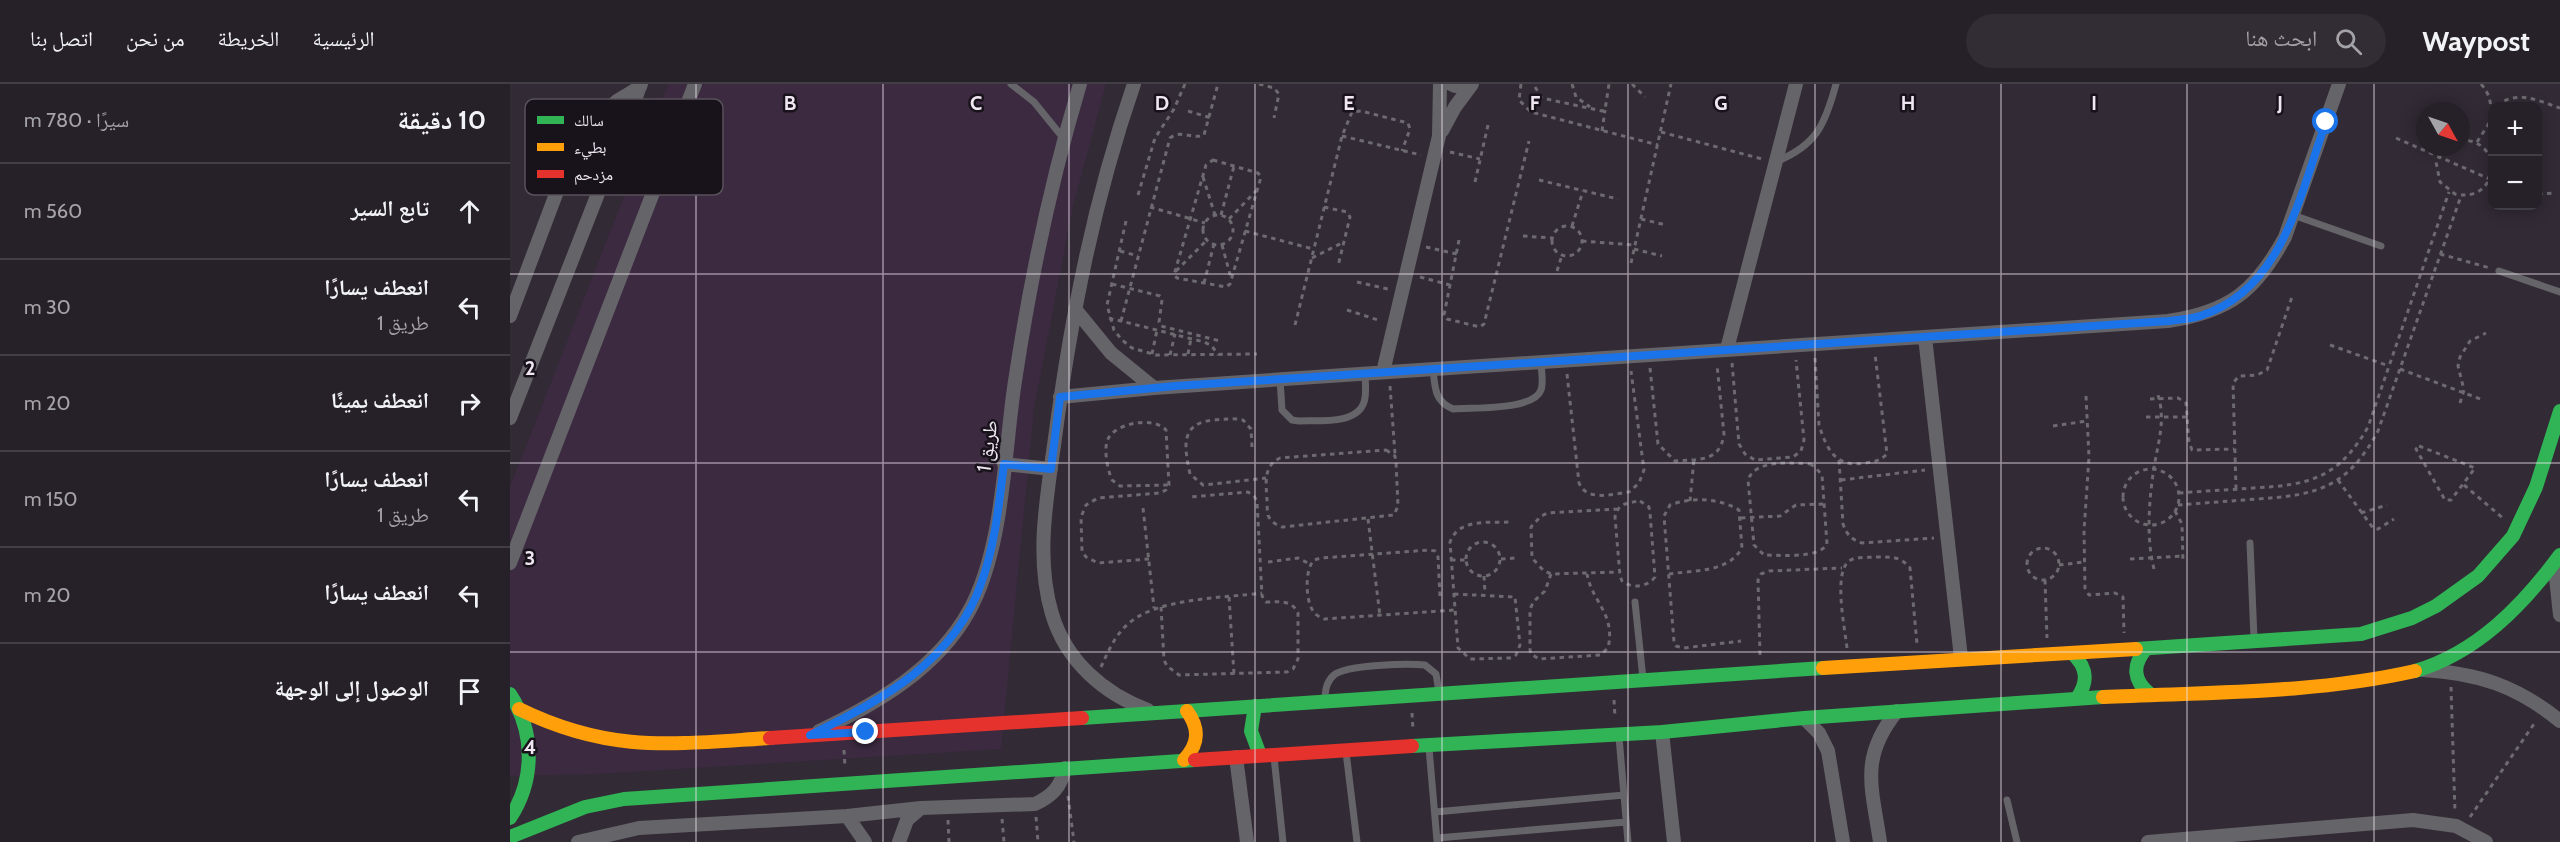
<!DOCTYPE html>
<html lang="ar">
<head>
<meta charset="utf-8">
<style>
  :root { --surface:#262028; --page:#322d34; --text:#f1f3f6; --muted:#a4a3a8; --line:#423e45 }
  body { margin:0; font-family:Cabin,"Noto Naskh Arabic",sans-serif; background:var(--page); color:var(--text); direction:rtl }
  .controls { position:absolute; right:18px; top:18px; display:grid; overflow:hidden; border-radius:12px; box-shadow:0 3px 15px #0003 }
  .controls button { width:54px; height:54px; display:grid; place-items:center; padding:0; border:0; border-bottom:2px solid var(--line); background:var(--surface); color:var(--text); font:30px sans-serif }
  .compass { position:absolute; left:1906px; top:18px; width:54px; height:54px; border-radius:50%; background:var(--surface); box-shadow:0 3px 15px #0003; rotate:130deg }
  .stop { position:absolute; width:18px; height:18px; margin:-14px; border:4px solid #1a73e8; border-radius:50%; background:#fff }
  .stop.end { background:#1a73e8; border-color:#fff; box-shadow:0 2px 6px #0008 }
  .list { margin:0; padding:0; list-style:none }
  h2 { display:flex; justify-content:space-between; align-items:center; height:78px; margin:0; padding:0 24px; font-size:26px }
  h2 small { font-size:20px; font-weight:400; color:var(--muted) }
  .list li { display:grid; grid-template-columns:39px 1fr auto; gap:18px; align-items:center; box-sizing:border-box; height:96px; padding:0 24px; border-top:2px solid var(--line) }
  .list b { display:block; font-size:22px; white-space:nowrap }
  .list p { margin:0; font-size:20px; white-space:nowrap; color:var(--muted) }
  .list em { font-size:20px; font-style:normal; color:var(--muted) }
  .icon { flex:none; width:33px; height:33px; fill:none; stroke:currentColor; stroke-width:2; stroke-linecap:round; stroke-linejoin:round }
  .map { position:relative; flex:none; width:2050px; height:758px; overflow:hidden; direction:ltr }
  header { display:flex; align-items:center; gap:36px; box-sizing:border-box; height:84px; padding:0 30px; background:var(--surface); border-bottom:2px solid var(--line) }
  header strong { font-size:28px }
  nav { display:flex; gap:33px; margin-inline-start:auto; font-size:21px }
  .search { width:420px; height:54px; background:var(--page); display:flex; align-items:center; gap:15px; box-sizing:border-box; padding:0 21px; border-radius:33px; color:var(--muted); font-size:22px }
  main { display:flex }
  aside { flex:1; background:var(--surface) }
  .map>svg:first-child { display:block }
</style>
</head>
<body>
<header>
<strong>Waypost</strong>
<div class="search"><svg class="icon" aria-label="search" viewBox="0 0 24 24"><circle cx="10" cy="10" r="6"/><path d="M15 15l6 6"/></svg>ابحث هنا</div>
<nav><a>الرئيسية</a><a>الخريطة</a><a>من نحن</a><a>اتصل بنا</a></nav>
</header>
<main>
<div class="map">
<svg width="2050" height="758" viewBox="0 0 2050 758">
  <rect width="100%" height="100%" fill="#322a35"/>
  <!-- built -->
  <path fill="#3b2a40" d="M158,0H596L563,122L524,324L491,665L86,690L0,692V403Z"/>
  <g fill="none" stroke-linecap="round" stroke-linejoin="round">
    <!-- path -->
    <path stroke="#6d6a70" stroke-width="3" stroke-dasharray="4.5 4.5" stroke-linecap="butt" d="M749,0L764,4L769,10L764,34
      M1011,0L1009,16L1021,28L1148,61
      M1062,0L1066,13L1080,23
      M1122,0L1135,13
      M1971,0C1979,9 1981,17 1981,29
      M1025,3L1032,14L1092,27L1095,26L1099,0
      M1987,22C2006,5 2029,17 2050,24
      M678,27L701,34
      M1092,47L1095,26
      M1151,48L1252,75
      M832,52L911,71
      M1886,54L1982,96
      M1967,58L1978,41L1982,28
      M1935,63L1926,78L1930,98L1945,110C1989,120 1996,56 1951,56
      M940,68L970,75
      M703,76L748,89L751,93L720,200L716,203L667,194L664,191L696,81Z
      M693,93L705,131
      M1029,96L1108,115
      M965,98L978,41
      M2028,110L2046,109
      M628,111L645,54L664,25L675,0
      M640,123L695,139
      M814,123L837,128L840,133L828,182
      M711,131L724,82
      M693 146a15 15 0 1 1 30 0a15 15 0 1 1-30 0Z
      M719,135L747,106
      M1131,135L1156,141
      M616,137L597,221L604,246L612,256L622,264L646,271L747,270
      M1042 157a15 15 0 1 1 30 0a15 15 0 1 1-30 0Z
      M1062,142L1073,107
      M735,147L803,165
      M1013,152L1041,154
      M949,156L934,231L937,235L970,243L974,240L1019,57
      M1072,157L1124,161
      M712,161L721,194
      M916,163L947,170
      M1124,165L1152,172
      M610,167L628,172
      M1930,170L1980,184
      M802,174L834,158
      M1121,179L1161,0
      M666,187L697,156
      M1047,187L1052,171
      M910,193L940,201
      M847,198L878,205
      M694,199L704,160
      M602,200L650,212L652,216L649,238L651,242L710,257
      M837,226L871,237
      M599,234L694,258L702,262L708,271
      M611,237L660,54C671,45 682,56 694,51L708,0
      M785,241L832,52L842,28L851,27L898,39L900,45L892,67
      M1820,261L1879,282
      M642,270L647,246
      M678,270L681,254
      M660,271L665,250
      M1305,274L1309,341C1317,366 1326,384 1355,379C1364,378 1370,377 1377,370L1365,270
      M1222,279L1229,360L1235,370L1245,376L1283,373L1291,367L1294,356L1286,276
      M1140,284L1148,360L1165,377C1188,375 1210,379 1214,350L1207,281
      M1890,285L1973,316
      M1057,290L1069,399C1077,418 1103,410 1119,408L1129,399L1134,386L1121,287
      M880,302L885,370
      M1576,312L1579,373L1574,447L1575,504L1579,511L1605,509L1613,513L1614,549
      M1640,315L1668,314L1676,319L1679,358L1682,366L1724,365
      M1950,319L1954,306L1948,282L1950,273L1960,257L1976,249
      M1636,333H1678
      M1543,342L1577,337
      M1909,362L1965,384L1941,416H1935L1906,365Z
      M742,363L741,345L733,336C724,334 714,335 704,336C670,339 674,362 680,390L693,401L756,394
      M876,366L885,372L886,378L888,422L884,431L772,443C766,441 760,437 758,431C757,426 757,420 757,416C756,399 753,382 770,374Z
      M1329,376L1333,440C1337,451 1341,455 1352,459L1424,454
      M1300,380L1305,383L1312,391L1317,460C1309,475 1270,471 1254,471L1244,461L1238,396C1245,375 1282,379 1300,380Z
      M1613 413a28 28 0 1 1 56 0a28 28 0 1 1-56 0Z
      M1331,396L1415,386
      M1828,396L1863,444L1868,445L1884,435
      M1954,401L1994,435
      M1726,405L1723,299L1729,292L1747,291L1757,286L1783,210
      M1669,409C1693,407 1718,406 1743,404C1799,401 1828,395 1858,343L1939,108
      M1130,417L1139,423L1140,429L1145,493C1138,503 1121,505 1112,497L1110,492L1105,433C1108,419 1117,419 1130,417Z
      M1180,417L1184,375
      M1668,421C1694,419 1720,417 1747,415C1808,411 1837,404 1868,347L1951,112
      M633,424L644,524
      M1108,425L1038,429L1031,432L1021,443L1022,474L1033,486L1041,490L1110,488
      M1665,427L1672,440L1673,479
      M1851,429L1877,421
      M1231,434L1270,432L1286,421L1314,420
      M858,435L870,532
      M956 475a17 17 0 1 1 34 0a17 17 0 1 1-34 0Z
      M1517 480a16 16 0 1 1 32 0a16 16 0 1 1-32 0Z
      M639,475L588,479L576,473L572,467L571,433L576,421L588,414L650,409L656,406L659,401L656,346C644,332 605,339 598,355C593,365 598,387 602,396L610,402L659,401
      M991,475L1006,474
      M1620,475L1672,472
      M941,476H956
      M758,478L788,474L800,480
      M1549,481L1574,478
      M1644,485C1636,454 1639,415 1644,384C1648,358 1656,337 1648,311
      M1041,490L1035,507L1024,517L1020,525V566L1021,570L1029,575L1090,571L1098,564C1106,530 1082,518 1077,490
      M1159,490C1184,486 1218,489 1232,464L1229,426C1210,414 1181,413 1160,421L1154,432L1164,558L1166,562L1174,564L1231,557
      M974,492L975,510
      M1535,496L1537,554
      M944,510L1005,513L1010,561L1006,571L1001,574L960,575L948,564L940,458C949,434 979,439 1001,438
      M930,512L928,473L925,467L919,466L811,474L804,476C795,485 795,515 803,527C805,531 810,533 814,535L945,526
      M719,513L724,590
      M651,523L654,576L657,582L669,591L777,588L783,585L788,575V529C781,515 769,518 756,518L752,512L747,417L744,412L738,408L680,413
      M1337,564C1335,545 1323,489 1339,477C1346,472 1358,474 1366,473C1382,473 1390,472 1400,484L1407,560
      M1250,571L1248,496L1251,490L1259,487L1332,484
      M591,583C598,568 605,551 618,540C646,514 714,514 752,509
      M1941,603L1945,728
      M1104,616L1105,633
      M902,629L903,646
      M334,666L335,683
      M558,712L564,758
      M526,733L528,758
      M1960,733L2026,637
      M492,735L494,758
      M438,736L439,758"/>
    <!-- lane -->
    <path stroke="#656469" stroke-width="7" d="M501,0L524,18L554,55
      M1265,78C1306,62 1315,41 1326,0
      M1783,131L1871,162
      M1989,187L2050,208
      M923,285C925,303 924,317 943,325C963,323 1023,327 1031,306C1034,298 1031,286 1031,278
      M770,295L772,326L782,336L789,337C808,336 847,341 854,318C857,310 855,298 855,289
      M1740,459L1744,554
      M1125,518L1133,595
      M815,617C815,607 816,598 824,591C835,581 899,579 915,581L926,590L929,608
      M1109,653L1118,758
      M919,664L927,757
      M836,668L847,758
      M764,673L773,758
      M1497,716L1507,758
      M925,728L1114,711
      M927,754L1116,738"/>
    <!-- street -->
    <path stroke="#656469" stroke-width="14" d="M624,0C584,116 561,233 545,354C537,413 525,473 542,530C556,577 594,610 638,626
      M941,0L945,2L958,0
      M932,47L945,23L962,0
      M565,225L601,269L644,304
      M0,232L57,81L69,56L86,35L107,17L130,3
      M1415,253L1451,574
      M1217,265L1286,0
      M873,288L929,52L930,0
      M550,313L644,304L879,288L1658,237C1719,228 1746,207 1775,153L1829,0
      M0,334L131,0
      M494,380L541,385
      M2050,474L2046,494L2050,531
      M0,479L185,0
      M1913,586C1968,589 2007,602 2050,637
      M1294,634L1309,649L1318,667L1333,758
      M309,647C366,620 427,585 459,527C494,464 494,368 505,297C520,197 541,97 570,0
      M1152,648L1164,758
      M726,673L737,758
      M337,732L355,758
      M68,758L129,744L337,732L411,724L525,720C542,712 551,703 555,684
      M389,758L397,736L411,724
      M1370,758C1362,703 1349,674 1387,627
      M1638,758L1903,736L1946,742L1976,758"/>
    <!-- fast -->
    <path stroke="#30b455" stroke-width="14" d="M1626,565L1851,550L1902,534L1926,522L1968,492L2003,452L2026,403L2050,327
      M1636,565C1622,581 1623,597 1640,610
      M1562,569C1577,583 1579,597 1567,614
      M1905,587C1967,569 2013,521 2050,471
      M0,610C25,648 25,696 0,734
      M745,622L741,647L750,671
      M572,634L1313,584
      M902,662L1152,648L1294,634L1593,613
      M0,753L75,723L114,715L685,676"/>
    <!-- slow -->
    <path stroke="#ff9f0a" stroke-width="14" d="M1313,584L1626,565
      M1593,613C1697,608 1803,610 1905,587
      M9,625C101,670 163,660 260,654
      M674,676C689,660 690,645 677,627"/>
    <!-- jam -->
    <path stroke="#e5322d" stroke-width="14" d="M260,654L572,634
      M685,676L902,662"/>
  </g>
  <g fill="none" stroke-linecap="round" stroke-linejoin="round">
    <!-- route -->
    <path stroke="#1a73e8" stroke-width="8" d="M356,648L300,651C370,618 446,576 472,497C485,460 489,420 494,380L541,385L550,313L665,302L1658,237C1668,236 1680,235 1690,232C1773,206 1790,110 1816,38"/>
  </g>
  <!-- grid -->
  <path fill="none" stroke="#f0e7f3" stroke-width="1.5" stroke-opacity="0.55" d="M186,0V758M373,0V758M559,0V758M745,0V758M932,0V758M1118,0V758M1305,0V758M1491,0V758M1677,0V758M1864,0V758M0,190H2050M0,379H2050M0,568H2050"/>
  <g text-anchor="middle" stroke-width="5" stroke-linejoin="round" paint-order="stroke">
    <!-- street labels -->
    <g font-size="20" fill="#f0e7f3" stroke="#18121a">
      <text transform="translate(477 362) rotate(-82)" y="7">طريق 1</text>
    </g>
  </g>
  <!-- legend -->
  <rect x="15" y="15" width="198" height="96" rx="9" fill="#18121a" stroke="#59525b" stroke-width="1.5"/>
  <rect x="27" y="32" width="27" height="8" fill="#30b455"/>
  <rect x="27" y="59" width="27" height="8" fill="#ff9f0a"/>
  <rect x="27" y="86" width="27" height="8" fill="#e5322d"/>
  <g font-size="16" fill="#f0e7f3">
    <text x="64" y="42">سالك</text>
    <text x="64" y="69">بطيء</text>
    <text x="64" y="96">مزدحم</text>
  </g>
  <g font-size="20" text-anchor="middle" font-weight="bold" fill="#f0e7f3" stroke="#18121a" stroke-width="5" stroke-linejoin="round" paint-order="stroke">
    <text x="280" y="26">B</text>
    <text x="466" y="26">C</text>
    <text x="652" y="26">D</text>
    <text x="839" y="26">E</text>
    <text x="1025" y="26">F</text>
    <text x="1211" y="26">G</text>
    <text x="1398" y="26">H</text>
    <text x="1584" y="26">I</text>
    <text x="1770" y="26">J</text>
    <text x="20" y="291">2</text>
    <text x="20" y="481">3</text>
    <text x="20" y="670">4</text>
  </g>
</svg>
<div class="controls">
<button>+</button>
<button>−</button>
</div>
<svg class="compass" viewBox="-18 -18 36 36"><path d="M0-13l5 13h-10z" fill="#e53935"/><path d="M0 13l5-13h-10z" fill="#a4a3a8"/></svg>
<div class="stop" style="left:1816px;top:38px"></div>
<div class="stop end" style="left:356px;top:648px"></div>
</div>
<aside>
<h2>10 دقيقة<small>سيرًا · 780 m</small></h2>
<ul class="list">
<li><svg class="icon" aria-label="ahead" viewBox="0 0 24 24"><path d="M12 20V5M6 11l6-6 6 6"/></svg><div><b>تابع السير</b></div><em>560 m</em></li>
<li><svg class="icon" aria-label="left" viewBox="0 0 24 24"><path d="M17 20v-9H6M10 6l-5 5 5 5"/></svg><div><b>انعطف يسارًا</b><p>طريق 1</p></div><em>30 m</em></li>
<li><svg class="icon" aria-label="right" viewBox="0 0 24 24"><path d="M7 20v-9h11M14 6l5 5-5 5"/></svg><div><b>انعطف يمينًا</b></div><em>20 m</em></li>
<li><svg class="icon" aria-label="left" viewBox="0 0 24 24"><path d="M17 20v-9H6M10 6l-5 5 5 5"/></svg><div><b>انعطف يسارًا</b><p>طريق 1</p></div><em>150 m</em></li>
<li><svg class="icon" aria-label="left" viewBox="0 0 24 24"><path d="M17 20v-9H6M10 6l-5 5 5 5"/></svg><div><b>انعطف يسارًا</b></div><em>20 m</em></li>
<li><svg class="icon" aria-label="arrive" viewBox="0 0 24 24"><path d="M6 21V4h12l-3 4 3 4H6"/></svg><div><b>الوصول إلى الوجهة</b></div></li>
</ul>
</aside>
</main>
</body>
</html>
